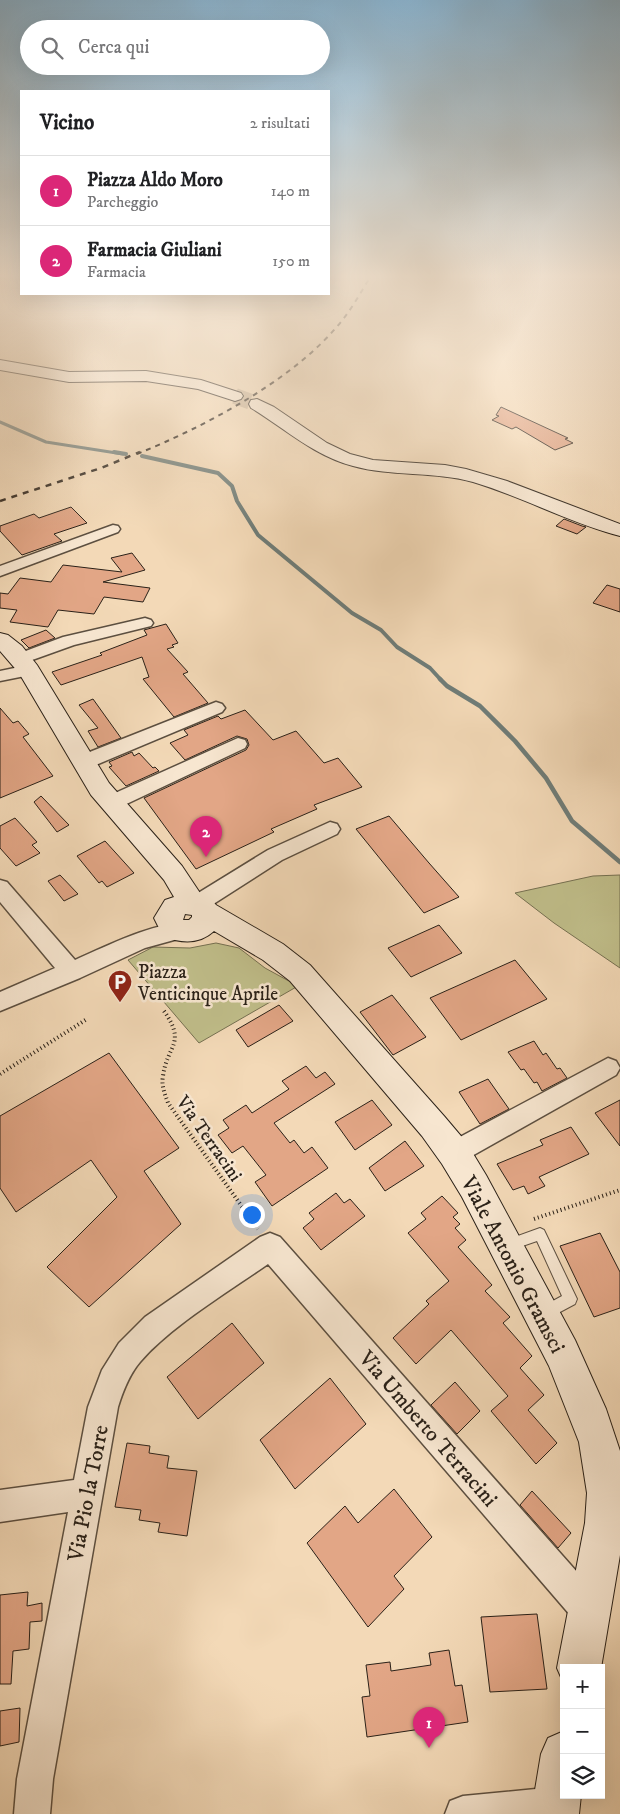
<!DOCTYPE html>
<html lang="it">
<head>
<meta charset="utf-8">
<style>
  :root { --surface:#fff; --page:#f2f2f2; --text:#202124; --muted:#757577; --line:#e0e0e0; --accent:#db2777 }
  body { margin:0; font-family:"IM FELL DW Pica",serif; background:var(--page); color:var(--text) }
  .controls { position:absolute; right:15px; bottom:15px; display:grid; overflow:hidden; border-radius:0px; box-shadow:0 5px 20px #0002 }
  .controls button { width:45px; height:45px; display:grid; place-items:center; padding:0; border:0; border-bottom:1px solid var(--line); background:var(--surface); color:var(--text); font:25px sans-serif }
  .you { position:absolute; left:251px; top:1214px; width:18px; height:18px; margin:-12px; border:4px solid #fff; border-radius:50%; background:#1a73e8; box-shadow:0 0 0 8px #1a73e833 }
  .badge { display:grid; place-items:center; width:32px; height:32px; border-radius:50%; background:var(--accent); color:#fff; font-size:16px; font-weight:700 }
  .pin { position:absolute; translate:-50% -41px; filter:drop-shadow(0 1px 2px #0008) }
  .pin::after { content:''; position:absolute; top:26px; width:18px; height:15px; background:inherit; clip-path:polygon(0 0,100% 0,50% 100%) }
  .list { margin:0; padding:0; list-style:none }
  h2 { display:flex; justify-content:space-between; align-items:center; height:65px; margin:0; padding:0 20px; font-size:21px }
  h2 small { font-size:16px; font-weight:400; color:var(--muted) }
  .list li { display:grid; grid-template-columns:32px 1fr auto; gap:15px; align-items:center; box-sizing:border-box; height:70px; padding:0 20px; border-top:1px solid var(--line) }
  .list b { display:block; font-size:19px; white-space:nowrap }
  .list p { margin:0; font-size:16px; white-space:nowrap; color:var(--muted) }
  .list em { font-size:16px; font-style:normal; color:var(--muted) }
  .icon { flex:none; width:28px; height:28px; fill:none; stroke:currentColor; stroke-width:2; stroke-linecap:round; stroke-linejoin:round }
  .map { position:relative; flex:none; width:620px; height:1814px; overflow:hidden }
  .search { position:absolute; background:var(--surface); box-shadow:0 5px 20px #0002; left:20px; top:20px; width:310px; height:55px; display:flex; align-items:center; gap:12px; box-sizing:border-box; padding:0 18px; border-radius:28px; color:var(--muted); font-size:19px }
  .panel { position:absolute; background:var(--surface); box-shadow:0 5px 20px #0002; left:20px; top:90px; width:310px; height:205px; border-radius:0px }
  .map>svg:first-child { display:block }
</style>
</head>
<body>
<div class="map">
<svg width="620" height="1814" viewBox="0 0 620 1814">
  <rect width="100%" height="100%" fill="#f3d9b7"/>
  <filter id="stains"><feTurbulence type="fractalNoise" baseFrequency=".004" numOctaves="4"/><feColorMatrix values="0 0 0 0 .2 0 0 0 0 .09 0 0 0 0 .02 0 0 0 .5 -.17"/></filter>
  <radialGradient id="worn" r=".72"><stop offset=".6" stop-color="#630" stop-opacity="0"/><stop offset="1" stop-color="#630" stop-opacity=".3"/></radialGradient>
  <!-- green -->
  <path fill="#c0be8a" stroke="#757051" d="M620,875V968L554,923L515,893L593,876Z
    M216,943L239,948L265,968L298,986L199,1043L128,960L153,947L190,948Z"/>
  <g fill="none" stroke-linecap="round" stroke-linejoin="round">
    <!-- stream-far2 -->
    <path stroke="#6f7c77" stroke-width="3" d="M0,422L46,442L123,454"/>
    <!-- stream-far1 -->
    <path stroke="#6f7c77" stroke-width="4" d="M114,452L126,454
      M142,456L218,473L232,486L237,501L258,535L352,613L381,630L397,647L430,668L441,680"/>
    <!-- stream -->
    <path stroke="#6f7c77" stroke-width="4.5" d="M440,679L447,686L480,706L515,741L546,778L572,821L620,862"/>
  </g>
  <!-- building -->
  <path fill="#e2a686" stroke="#2a2118" d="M501,407L568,438L565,439L573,443L555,450L516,427L512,429L492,420L499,416L496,415Z
    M71,507L87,523L54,534L62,541L22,555L0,531V526L34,514L39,518Z
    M564,519L582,526L586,527L577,534L556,526Z
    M132,553L145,570L103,582L150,588L143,602L104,597L94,614L58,610L48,627L10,622L17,610L0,608V593L8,594L20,578L51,582L63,565L122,572L111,558Z
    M607,585L620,589V612L593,603Z
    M166,624L178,643L172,645L174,647L167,649L188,672L183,674L208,703L174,717L143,679L149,677L142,657L61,685L52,672L102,655L100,653L147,635L144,630Z
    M46,630L55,638L29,648L21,640Z
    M93,699L121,738L98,747L88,731L98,728L79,705Z
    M0,708L13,723L18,721L29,734L23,737L53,776L0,798Z
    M245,710L273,740L296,731L324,763L338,758L362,787L314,805L317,809L271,829L274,832L196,869L144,798L246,750L249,745L247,739L237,736L185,760L170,743L188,735L184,730L218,716L221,719Z
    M132,752L134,756L139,753L153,768L155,767L159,771L126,786L109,767L112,766L109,762Z
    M41,796L69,825L57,832L34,802Z
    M389,816L429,863L459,897L424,913L356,829Z
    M15,818L37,842L32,845L40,853L16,866L0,848V826Z
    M105,841L134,873L107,887L102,881L99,883L77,856Z
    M60,875L78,894L64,901L48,881Z
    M439,925L462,953L411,977L388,948Z
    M515,960L547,999L461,1040L430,998Z
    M392,995L426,1037L393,1055L360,1012Z
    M279,1005L293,1021L248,1047L236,1030Z
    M534,1041L543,1055L546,1053L557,1069L560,1068L567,1078L542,1091L537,1082L534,1083L524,1069L521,1070L508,1052Z
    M109,1053L179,1148L144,1171L181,1224L89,1307L47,1267L117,1197L91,1160L16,1212L0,1188V1116Z
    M306,1066L316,1078L325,1072L335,1084L274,1123L290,1143L294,1140L304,1153L312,1147L328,1168L272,1206L255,1182L266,1175L243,1146L232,1153L218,1135L229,1128L223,1120L246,1105L252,1113L289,1089L282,1081Z
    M488,1079L509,1109L480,1124L459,1092Z
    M372,1100L392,1125L355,1150L335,1122Z
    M620,1100V1146L595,1113Z
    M571,1127L589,1154L539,1177L545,1186L528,1194L524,1186L513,1190L497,1164L543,1145L540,1140Z
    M405,1141L424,1166L385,1191L369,1168Z
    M336,1193L344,1203L350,1199L365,1216L321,1250L303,1228L314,1219L309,1213Z
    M442,1196L458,1213L453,1217L460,1224L455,1228L466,1240L458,1247L492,1285L485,1291L510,1317L503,1323L532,1356L520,1368L544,1395L528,1410L557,1443L536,1464L491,1411L508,1396L451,1330L416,1364L393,1338L429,1304L426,1301L449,1281L408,1233L426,1219L421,1213Z
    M600,1233L620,1272V1308L594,1317L560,1246Z
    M232,1323L264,1363L198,1419L167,1377Z
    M330,1378L366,1424L295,1489L260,1440Z
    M455,1382L480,1411L457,1434L431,1405Z
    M127,1443L150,1446L149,1453L169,1456L167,1468L197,1471L187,1536L158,1532L160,1523L139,1520L141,1510L115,1507Z
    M394,1489L432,1537L394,1576L404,1589L368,1627L307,1543L345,1506L358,1523Z
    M532,1491L571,1533L558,1548L520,1505Z
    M28,1592L27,1606L42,1603V1621L30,1622L29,1649L13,1651L11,1684H0V1595Z
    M537,1614L547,1689L490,1692L481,1617Z
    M449,1650L455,1686L462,1685L468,1722L367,1737L362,1697L370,1696L366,1665L390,1662L391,1671L431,1665L429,1653Z
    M20,1708L19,1742L0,1746V1711Z"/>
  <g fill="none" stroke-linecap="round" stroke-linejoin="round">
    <!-- secondary-tunnel -->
    <path stroke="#cbb497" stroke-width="16" stroke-dasharray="16 8" stroke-linecap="butt" d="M235,396L257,404"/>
    <defs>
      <path id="lane" d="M540,1228L544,1230L577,1299L575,1304L545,1320L540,1318L538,1313L540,1308L562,1296L537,1241L508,1251L504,1249L502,1245L504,1241Z"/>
      <path id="street" d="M113,525L118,526L120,529L118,532L0,576V566Z
        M145,618L151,620L153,623L151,626L74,645L21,664L15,663L12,659L15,655L63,637Z
        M29,665L35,666L38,670L35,674L0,681V671Z
        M216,702L222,704L225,708L222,712L91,767L84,768L77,767L75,762L77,757Z
        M238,738L245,740L247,744L245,748L118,808L111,810L104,808L101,803L104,798Z
        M330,822L337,824L340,829L337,834L282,860L204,910L197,912L190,910L186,904L190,898L268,850Z
        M0,880L7,882L75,960C98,950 162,918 185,925L188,931L185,937L145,948L80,978L0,1011V992L55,968L0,902Z
        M608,1058L616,1061L620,1068L616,1075L463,1161L454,1165L445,1161L441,1153L445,1145Z
        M270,1233L280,1237L601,1599L606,1611L601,1623L589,1628L577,1623L268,1264C228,1292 171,1326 140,1362C129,1375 123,1391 118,1407L53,1779L50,1814H14L17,1779L68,1512L0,1522V1490L74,1480L88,1407L102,1370L119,1343L145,1317L260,1237Z
        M556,1787L564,1790V1795H570L574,1805L570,1814H445L450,1801L463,1796Z"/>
      <path id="secondary" d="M0,360L69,372L146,371L201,380L241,393L243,396L241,399L235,401L198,389L146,381L69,382L0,370Z
        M257,399L274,407L327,443L350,454L373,460L445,465L466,469L507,481L620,524V536C570,523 523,497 473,482C434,471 392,477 353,466C314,456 284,428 251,408L249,404L251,400Z
        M0,633L8,635L22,646L37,665L109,783L182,866L202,896L211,899L216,905L283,944L310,965L444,1116L466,1142L486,1175L575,1340L606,1409L620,1451V1555L601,1668H564V1684L557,1668L585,1523L587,1493L579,1442L549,1366L462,1197L442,1164L422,1136L290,981L263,960L214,931C199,945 180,943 163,936L154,918L165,900L174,897L164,880L91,795L19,673L0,651ZM185,914L192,915V917L189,920H183Z
        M564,1731V1795H581L579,1814H531L541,1754L548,1738Z"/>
    </defs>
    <!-- lane casing -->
    <use href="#lane" stroke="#5c4f40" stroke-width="2"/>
    <!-- street casing -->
    <use href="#street" stroke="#5c4f40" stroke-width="3"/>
    <!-- secondary casing -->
    <use href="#secondary" stroke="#2a2118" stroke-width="2"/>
    <!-- path -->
    <path stroke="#2a2118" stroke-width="4" stroke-dasharray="1 3" stroke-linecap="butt" d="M164,1011C187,1044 167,1045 163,1076C161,1086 165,1094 168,1103L258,1229
      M0,1074L87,1019
      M534,1219L620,1190"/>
    <!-- lane -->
    <use href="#lane" fill="#f7e6d0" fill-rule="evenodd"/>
    <!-- street -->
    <use href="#street" fill="#f7e6d0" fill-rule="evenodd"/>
    <!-- secondary -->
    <use href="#secondary" fill="#f7e6d0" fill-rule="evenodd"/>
    <!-- rail-far1 -->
    <path stroke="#2a2118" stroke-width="2" stroke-dasharray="5 5" stroke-linecap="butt" d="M137,454C206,426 298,378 344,318C354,305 362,290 371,276"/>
    <!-- rail -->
    <path stroke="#2a2118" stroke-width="2.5" stroke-dasharray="6 6" stroke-linecap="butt" d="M0,501L101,468L140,452"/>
  </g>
  <!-- sky -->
  <linearGradient id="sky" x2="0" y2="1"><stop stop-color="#8ab6d4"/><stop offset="0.52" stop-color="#faeedf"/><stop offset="1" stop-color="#faeedf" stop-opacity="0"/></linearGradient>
  <rect width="620" height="530" fill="url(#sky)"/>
  <!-- icons -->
  <defs>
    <symbol id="parking-pin" viewBox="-11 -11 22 30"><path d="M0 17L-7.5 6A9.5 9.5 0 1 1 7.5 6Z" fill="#8f2418" stroke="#f7e6d0"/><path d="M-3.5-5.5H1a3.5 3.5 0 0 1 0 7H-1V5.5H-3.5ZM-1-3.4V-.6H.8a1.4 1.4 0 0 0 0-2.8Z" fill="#fff"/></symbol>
  </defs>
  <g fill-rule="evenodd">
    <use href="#parking-pin" x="106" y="968" width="28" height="38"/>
  </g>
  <g text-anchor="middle" stroke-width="5" stroke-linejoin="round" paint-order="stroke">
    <!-- poi labels -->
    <g font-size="19" fill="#2a2118" stroke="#f7e6d0" text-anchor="start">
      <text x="138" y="978">Piazza<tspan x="138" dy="22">Venticinque Aprile</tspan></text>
    </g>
    <!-- street labels -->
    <g font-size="19" fill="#2a2118" stroke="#f7e6d0">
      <text transform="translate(210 1138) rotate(55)" y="7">Via Terracini</text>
    </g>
    <!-- near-street labels -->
    <g font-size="22" fill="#2a2118" stroke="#f7e6d0">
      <text transform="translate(514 1264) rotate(62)" y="8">Viale Antonio Gramsci</text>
      <text transform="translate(429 1428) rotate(49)" y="8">Via Umberto Terracini</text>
      <text transform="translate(87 1493) rotate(-79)" y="8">Via Pio la Torre</text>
    </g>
  </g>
  <rect width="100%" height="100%" filter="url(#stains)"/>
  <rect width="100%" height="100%" fill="url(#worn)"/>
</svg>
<div class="controls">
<button>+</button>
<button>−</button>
<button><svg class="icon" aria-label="layers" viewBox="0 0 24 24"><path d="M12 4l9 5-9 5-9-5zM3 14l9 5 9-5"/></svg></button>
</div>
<div class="you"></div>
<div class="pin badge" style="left:429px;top:1748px">1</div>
<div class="pin badge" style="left:206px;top:857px">2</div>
<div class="search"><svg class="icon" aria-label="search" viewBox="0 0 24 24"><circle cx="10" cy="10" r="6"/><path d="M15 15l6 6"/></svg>Cerca qui</div>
<section class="panel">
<h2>Vicino<small>2 risultati</small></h2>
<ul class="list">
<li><span class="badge">1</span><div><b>Piazza Aldo Moro</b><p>Parcheggio</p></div><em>140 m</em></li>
<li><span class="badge">2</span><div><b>Farmacia Giuliani</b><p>Farmacia</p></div><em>150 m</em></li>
</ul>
</section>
</div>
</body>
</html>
